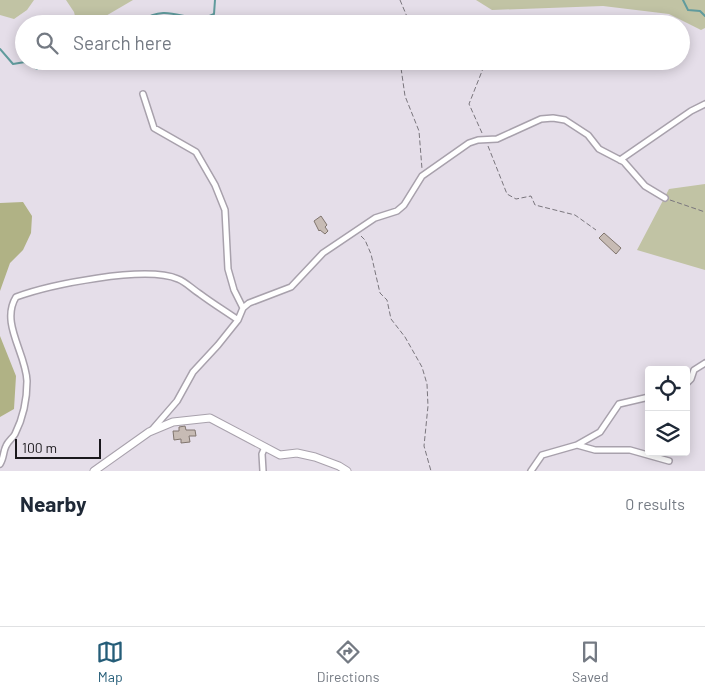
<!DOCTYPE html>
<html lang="en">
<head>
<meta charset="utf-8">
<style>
  :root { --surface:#fff; --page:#f6f6f7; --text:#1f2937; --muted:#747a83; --line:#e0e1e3; --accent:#255d78 }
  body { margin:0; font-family:Barlow,sans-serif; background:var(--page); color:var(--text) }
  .controls { position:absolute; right:15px; bottom:15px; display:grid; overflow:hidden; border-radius:5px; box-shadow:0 2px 12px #0003 }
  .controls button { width:45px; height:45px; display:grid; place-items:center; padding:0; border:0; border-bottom:1px solid var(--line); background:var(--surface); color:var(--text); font:25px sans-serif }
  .scale { position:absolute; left:15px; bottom:12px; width:86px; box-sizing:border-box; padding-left:5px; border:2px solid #1a181c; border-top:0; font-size:14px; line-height:18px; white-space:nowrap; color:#1a181c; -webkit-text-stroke:4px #e5dee9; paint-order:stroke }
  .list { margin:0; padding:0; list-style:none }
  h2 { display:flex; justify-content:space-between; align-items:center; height:65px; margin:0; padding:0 20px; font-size:21px }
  h2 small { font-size:16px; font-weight:400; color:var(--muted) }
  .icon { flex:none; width:28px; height:28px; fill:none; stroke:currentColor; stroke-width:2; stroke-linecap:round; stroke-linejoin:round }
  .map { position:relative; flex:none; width:705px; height:471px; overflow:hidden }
  .search { position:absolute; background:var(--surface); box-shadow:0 2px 12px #0003; left:15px; right:15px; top:15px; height:55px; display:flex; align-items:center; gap:12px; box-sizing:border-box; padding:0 18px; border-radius:28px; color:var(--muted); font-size:19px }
  .sheet { height:155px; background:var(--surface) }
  nav { display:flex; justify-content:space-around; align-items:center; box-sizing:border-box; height:70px; border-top:1px solid var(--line); background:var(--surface); font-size:14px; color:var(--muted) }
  nav a { display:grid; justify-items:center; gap:2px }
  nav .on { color:var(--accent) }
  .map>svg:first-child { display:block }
</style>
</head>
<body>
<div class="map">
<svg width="705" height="471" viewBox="0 0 705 471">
  <rect width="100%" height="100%" fill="#e5dee9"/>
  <!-- green -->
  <path fill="#c1c3a4" d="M0,0H34L27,10L14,19L0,15Z
    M66,0H133L92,24H77L74,12Z
    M476,0H705V28L701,30L669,14L603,6L492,10Z
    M705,184V270L637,250L669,189Z"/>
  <!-- forest -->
  <path fill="#b0b285" d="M23,202L32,216L31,233L23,250L10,263L0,291V203Z
    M0,336L16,376L14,409L0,417Z"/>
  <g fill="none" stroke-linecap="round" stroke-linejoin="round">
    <!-- stream -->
    <path stroke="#609b9d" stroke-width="2" d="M683,0L688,10L700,11L705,16
      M75,24L91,16C96,18 135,22 141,21C172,0 187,28 214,14L215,0
      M0,49L13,64L25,62L37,69L38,61
      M49,61L50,66L59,69L77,61"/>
  </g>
  <!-- building -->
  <path fill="#c7bbb4" stroke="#80756e" d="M321,216L327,225L325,227L328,231L325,234L320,230L319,231L314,221Z
    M604,233L621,248L616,254L599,238Z
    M185,426L186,430H195L196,436H189L190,442L181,443V439L174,440L173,431H179V427Z"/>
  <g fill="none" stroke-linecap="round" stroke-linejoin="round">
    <defs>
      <path id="street" d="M143,94L154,128L196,152L215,185L225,210L228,269L234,290L243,308
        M620,160L691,111L705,104
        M686,384L691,379L694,370L705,363
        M151,431L177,401L193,372L218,345L238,320L243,308L249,303L291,287L323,253L375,218L397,211L404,205L422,176L469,143L478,140L497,139L541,119L553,118L565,120L588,135L599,149L624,162L645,186L665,198
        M577,445L600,432L619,404L649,397
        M0,464C4,458 3,452 6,446C8,441 13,438 15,434C23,418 27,398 27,381C26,353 0,323 16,297C49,285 145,265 178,279C186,282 192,289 200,294C212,303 225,311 238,320
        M263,471L262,454L265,447
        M531,471L542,455L577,445L595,450H630L669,461"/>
      <path id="secondary" d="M94,471L149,432L173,422L210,418L280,455L297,453L315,457L339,466L347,471"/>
    </defs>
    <!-- street casing -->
    <use href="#street" stroke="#a8a1ac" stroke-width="8"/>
    <!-- secondary casing -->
    <use href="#secondary" stroke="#a8a1ac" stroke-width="9"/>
    <!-- path -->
    <path stroke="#7a767d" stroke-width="1" stroke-dasharray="5 2.5" stroke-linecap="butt" d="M400,0L408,19L406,24
      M493,24L494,18
      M400,61L405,96L419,131L422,169
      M482,133L469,104L486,61
      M488,146L507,194L516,199L531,196L535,205L575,215L596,230
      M670,200L705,212
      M361,236L365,240L371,254L380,293L387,300L391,319L405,337L422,367L427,384L428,406L424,446L431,471"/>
    <!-- street -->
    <use href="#street" stroke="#fff" stroke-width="5"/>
    <!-- secondary -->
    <use href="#secondary" stroke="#fff" stroke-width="7"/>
  </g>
</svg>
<div class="controls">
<button><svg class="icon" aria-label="locate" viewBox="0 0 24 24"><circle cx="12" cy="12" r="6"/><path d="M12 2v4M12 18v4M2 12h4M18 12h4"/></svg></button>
<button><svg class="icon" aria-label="layers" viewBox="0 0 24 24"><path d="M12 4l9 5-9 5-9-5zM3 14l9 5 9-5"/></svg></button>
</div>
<div class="scale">100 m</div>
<div class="search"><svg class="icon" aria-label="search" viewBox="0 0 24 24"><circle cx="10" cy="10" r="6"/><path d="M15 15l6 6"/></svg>Search here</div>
</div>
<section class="sheet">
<h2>Nearby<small>0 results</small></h2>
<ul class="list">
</ul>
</section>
<nav>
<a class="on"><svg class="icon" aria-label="map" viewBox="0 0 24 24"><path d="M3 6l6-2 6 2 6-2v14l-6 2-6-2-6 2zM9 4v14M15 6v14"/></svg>Map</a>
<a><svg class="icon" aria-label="directions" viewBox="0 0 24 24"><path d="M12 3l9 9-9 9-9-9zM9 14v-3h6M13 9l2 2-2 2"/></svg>Directions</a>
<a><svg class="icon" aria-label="saved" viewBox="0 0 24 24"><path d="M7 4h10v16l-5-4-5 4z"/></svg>Saved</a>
</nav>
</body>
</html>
